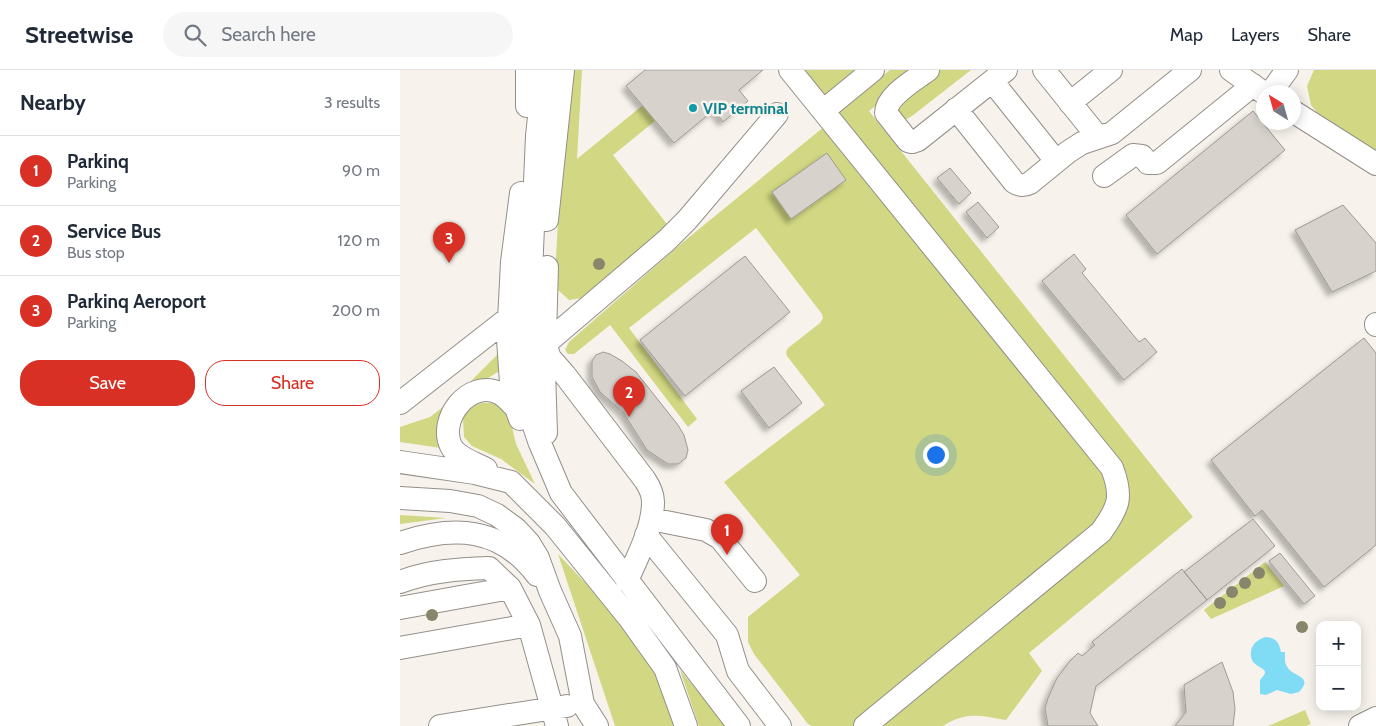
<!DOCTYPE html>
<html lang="en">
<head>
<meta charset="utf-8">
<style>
  :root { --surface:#fff; --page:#f6f6f7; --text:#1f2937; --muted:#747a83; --line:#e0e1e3; --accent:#d93025 }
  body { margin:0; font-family:Cabin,sans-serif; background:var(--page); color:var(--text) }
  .controls { position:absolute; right:15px; bottom:15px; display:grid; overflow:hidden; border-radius:10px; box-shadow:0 2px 12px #0003 }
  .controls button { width:45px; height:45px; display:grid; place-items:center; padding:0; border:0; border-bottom:1px solid var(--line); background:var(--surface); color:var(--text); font:25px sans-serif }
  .compass { position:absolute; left:856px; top:15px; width:45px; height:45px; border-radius:50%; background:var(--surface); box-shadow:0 2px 12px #0003; rotate:323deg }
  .you { position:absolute; left:535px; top:384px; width:18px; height:18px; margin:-12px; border:4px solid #fff; border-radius:50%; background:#1a73e8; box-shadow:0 0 0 8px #1a73e833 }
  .badge { display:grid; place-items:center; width:32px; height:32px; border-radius:50%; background:var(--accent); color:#fff; font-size:16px; font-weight:700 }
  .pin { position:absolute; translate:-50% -41px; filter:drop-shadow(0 1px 2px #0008) }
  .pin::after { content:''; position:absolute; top:26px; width:18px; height:15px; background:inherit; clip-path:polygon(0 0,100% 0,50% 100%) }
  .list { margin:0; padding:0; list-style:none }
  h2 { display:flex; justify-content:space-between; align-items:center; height:65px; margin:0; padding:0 20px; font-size:21px }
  h2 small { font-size:16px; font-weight:400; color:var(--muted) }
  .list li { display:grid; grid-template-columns:32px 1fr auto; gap:15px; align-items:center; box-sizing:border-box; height:70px; padding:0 20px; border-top:1px solid var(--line) }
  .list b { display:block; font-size:19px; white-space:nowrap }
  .list p { margin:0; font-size:16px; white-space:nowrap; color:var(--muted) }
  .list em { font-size:16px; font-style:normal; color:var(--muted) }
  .actions { display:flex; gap:10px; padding:15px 20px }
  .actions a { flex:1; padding:11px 0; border:1px solid var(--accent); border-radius:20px; text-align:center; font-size:18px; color:var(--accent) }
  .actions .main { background:var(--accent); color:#fff }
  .icon { flex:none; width:28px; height:28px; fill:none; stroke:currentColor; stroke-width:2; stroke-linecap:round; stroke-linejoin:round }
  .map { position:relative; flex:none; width:976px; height:656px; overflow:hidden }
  header { display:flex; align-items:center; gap:30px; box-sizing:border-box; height:70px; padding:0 25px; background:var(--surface); border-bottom:1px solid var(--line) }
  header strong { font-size:24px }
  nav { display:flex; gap:28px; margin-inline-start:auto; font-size:18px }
  .search { width:350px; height:45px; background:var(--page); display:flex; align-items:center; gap:12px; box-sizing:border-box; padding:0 18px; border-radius:28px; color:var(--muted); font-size:19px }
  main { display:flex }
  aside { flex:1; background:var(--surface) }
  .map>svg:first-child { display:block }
</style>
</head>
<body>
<header>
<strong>Streetwise</strong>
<div class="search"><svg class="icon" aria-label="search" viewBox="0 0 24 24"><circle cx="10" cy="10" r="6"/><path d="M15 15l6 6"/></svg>Search here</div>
<nav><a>Map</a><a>Layers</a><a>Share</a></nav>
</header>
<main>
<aside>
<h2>Nearby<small>3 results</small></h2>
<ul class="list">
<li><span class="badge">1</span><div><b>Parkinq</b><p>Parking</p></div><em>90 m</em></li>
<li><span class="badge">2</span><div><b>Service Bus</b><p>Bus stop</p></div><em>120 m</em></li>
<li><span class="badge">3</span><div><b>Parkinq Aeroport</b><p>Parking</p></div><em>200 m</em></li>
</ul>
<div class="actions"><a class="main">Save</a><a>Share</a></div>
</aside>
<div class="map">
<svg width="976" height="656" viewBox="0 0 976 656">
  <defs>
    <filter id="shadow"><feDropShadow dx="-4.5" dy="4.5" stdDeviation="2.5" flood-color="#0004"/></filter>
  </defs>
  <rect width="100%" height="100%" fill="#f7f3ec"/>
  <!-- green -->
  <path fill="#d1d782" d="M170,0H182L177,89L243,35L255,51L213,85L270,158L191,222L182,228L169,230L158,220L155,204L161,102Z
    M402,0H462L425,25Z
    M490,0H521L469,41L793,447L629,583L642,601L606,650C580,646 567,641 543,656H478L694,482C714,463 723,455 729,427L433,45Z
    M537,0H571L512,46L505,50H500L496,33Z
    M914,0H976V82L923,50L911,35L907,16Z
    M425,56L699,396L709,425L697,455L458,656H412L408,654L354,584L348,572V547L400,505L324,412L425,335L387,286L386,282L388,278L420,253L423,248L422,244L356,158L229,258L297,349L288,357L210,255L174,284H168L165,280L169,272L282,173Z
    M105,272L104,298L82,312L41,378L0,372V357L30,347L51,331L96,286Z
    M82,333H92L103,337L109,344L116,374L135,414L101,389L72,376L64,367L63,349L66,342L71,337Z
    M0,445L46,448L0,454Z
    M158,484L226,556L256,602L276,656H215Z
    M865,492L884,516L811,549L804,540Z
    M280,600L326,656H299Z
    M905,640L911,654L906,656H868Z"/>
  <!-- water -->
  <path fill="#80dbf5" d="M866,567C876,568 879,572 881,582H885C885,588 884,593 888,598C894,607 914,606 899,622L891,624L877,620L866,625L860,624V610C871,598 862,601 853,592C847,580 854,570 866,567Z"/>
  <!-- building -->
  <path fill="#d7d3cc" stroke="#9d9a93" filter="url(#shadow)" d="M245,0H363L339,20L348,31L323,52L314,40L274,73L226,16Z
    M853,41L885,80L757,184L726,145Z
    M427,83L446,110L391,149L372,122Z
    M550,98L571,123L559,134L537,108Z
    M578,132L599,157L587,168L566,142Z
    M943,135L976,173V201L932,222L895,160Z
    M674,184L686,199L682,203L739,272L745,268L757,282L724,310L642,211Z
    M345,186L390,242L285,326L240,270Z
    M964,268L976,283V475L924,517L862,440L855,446L811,390Z
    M203,282L210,284L222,291L236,302L278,355L284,365L288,380L286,388L278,394H268L247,380L223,342L200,322L192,307V291L196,285Z
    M374,297L402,333L369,358L341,321Z
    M853,449L875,476L807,530L784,502Z
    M880,483L915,526L904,534L869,491Z
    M782,499L807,530L696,616L690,643L698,656H648L645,638L648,628L657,608L670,591L678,583L682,586L695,575L692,572Z
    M822,592L833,622L835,639L833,656H775L786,642L784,615Z"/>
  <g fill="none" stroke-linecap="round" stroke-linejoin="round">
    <defs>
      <path id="minor" d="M144,0L137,66L128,271V326L131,347L139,371L161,423L339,656
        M390,0L712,398C723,427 719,437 701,462L465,656
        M528,0C515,10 486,26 486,43L508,71L512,72L518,70L606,0
        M644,0L698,67
        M831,0L864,23
        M592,11L656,91
        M871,22L887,0
        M670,33L711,0
        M127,36V0
        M556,39L614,112C620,116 624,116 630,113L668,82L682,73L712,63L790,0
        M423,41L473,0
        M894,42L976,94
        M704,106L733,85L742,86L748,93H757L853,15
        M147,150L163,0
        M976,255V254
        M0,333L110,247
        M120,349L116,338L111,313L108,269L112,192L121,123
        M146,363L144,300L147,197
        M0,392L75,403L111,412L155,456L230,549L265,598L286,656
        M86,399C75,393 57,388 51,376C38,349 69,309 99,323C105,326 111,333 116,338
        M0,428L50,431L78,436L97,445L116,459L129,473L138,488L150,521L170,566L183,634L197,656
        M251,449L306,460L320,468L355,511
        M246,465L327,565L338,601L380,656
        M0,473C54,455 101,457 137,505
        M227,511C237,487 253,459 253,432C253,424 249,416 245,410L165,305L150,288L145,274L266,171L287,150L377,44
        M0,512C28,501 59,499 89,498L110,518L129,555L157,656
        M0,538L110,518
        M0,578L129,555
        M40,656L167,636
        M960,656L976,648"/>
    </defs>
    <!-- minor casing -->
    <use href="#minor" stroke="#938f89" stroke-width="24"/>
    <!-- minor -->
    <use href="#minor" stroke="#fff" stroke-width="22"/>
  </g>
  <!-- trees -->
  <g fill="#87866c">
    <circle cx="199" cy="194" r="6"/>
    <circle cx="859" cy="503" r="6"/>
    <circle cx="845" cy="513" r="6"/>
    <circle cx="832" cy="522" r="6"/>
    <circle cx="820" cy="533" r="6"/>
    <circle cx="32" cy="545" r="6"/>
    <circle cx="902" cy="557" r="6"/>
  </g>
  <!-- markers -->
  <circle fill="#0f9aa8" stroke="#f7f3ec" stroke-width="2" cx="293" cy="38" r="5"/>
  <g text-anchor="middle" stroke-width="5" stroke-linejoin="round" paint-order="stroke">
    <!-- culture labels -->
    <g font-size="16" font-weight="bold" fill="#0d838f" stroke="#f7f3ec" text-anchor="start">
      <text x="303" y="44">VIP terminal</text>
    </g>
  </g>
</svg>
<div class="controls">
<button>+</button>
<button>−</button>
</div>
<svg class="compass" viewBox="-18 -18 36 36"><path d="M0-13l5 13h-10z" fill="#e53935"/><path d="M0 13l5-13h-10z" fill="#747a83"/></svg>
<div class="you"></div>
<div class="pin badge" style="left:327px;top:485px">1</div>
<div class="pin badge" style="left:229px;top:347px">2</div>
<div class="pin badge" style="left:49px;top:193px">3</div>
</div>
</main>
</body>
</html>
